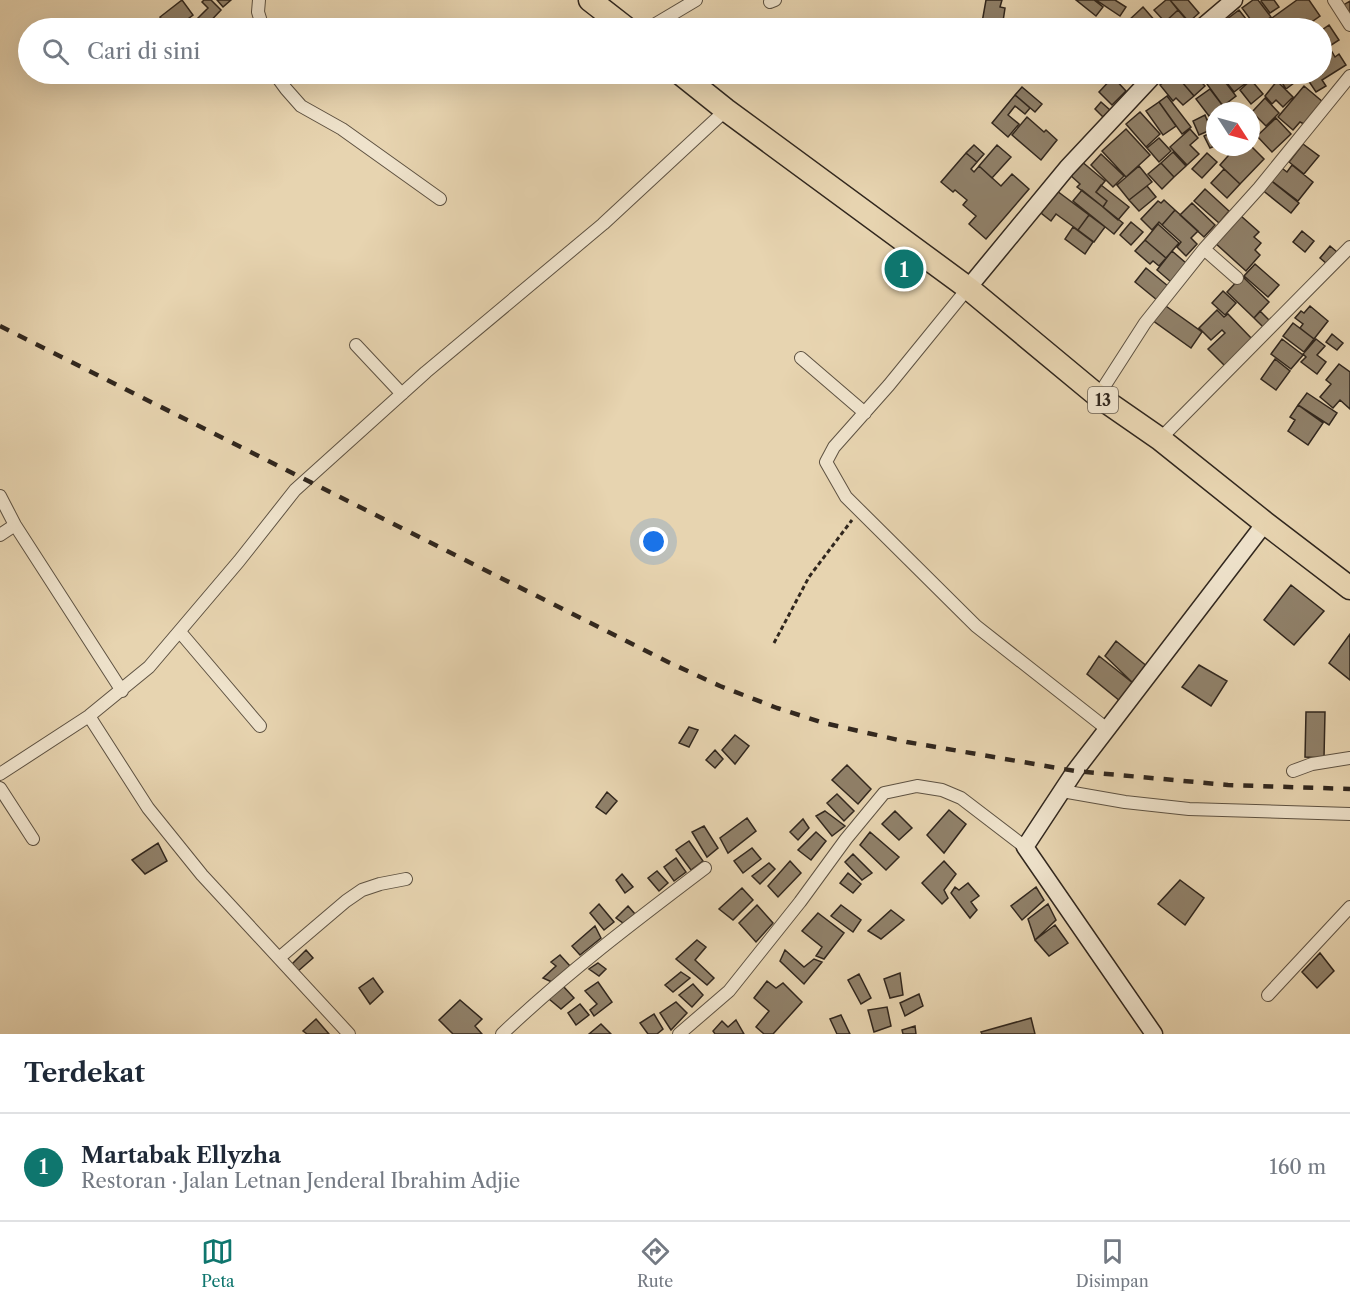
<!DOCTYPE html>
<html lang="id">
<head>
<meta charset="utf-8">
<style>
  :root { --surface:#fff; --page:#f6f6f7; --text:#1f2937; --muted:#747a83; --line:#e0e1e3; --accent:#0f766e }
  body { margin:0; font-family:"Libre Caslon Text",serif; background:var(--page); color:var(--text) }
  .compass { position:absolute; left:1206px; top:102px; width:54px; height:54px; border-radius:50%; background:var(--surface); box-shadow:0 6px 24px #0002; rotate:126deg }
  .you { position:absolute; left:654px; top:542px; width:21px; height:21px; margin:-15px; border:4px solid #fff; border-radius:50%; background:#1a73e8; box-shadow:0 0 0 9px #1a73e833 }
  .badge { display:grid; place-items:center; width:39px; height:39px; border-radius:50%; background:var(--accent); color:#fff; font-size:20px; font-weight:700 }
  .pin { position:absolute; translate:-50% -50%; border:3px solid #fff; box-shadow:0 2px 6px #0006 }
  .list { margin:0; padding:0; list-style:none }
  h2 { display:flex; justify-content:space-between; align-items:center; height:78px; margin:0; padding:0 24px; font-size:26px }
  h2 small { font-size:20px; font-weight:400; color:var(--muted) }
  .list li { display:grid; grid-template-columns:39px 1fr auto; gap:18px; align-items:center; box-sizing:border-box; height:108px; padding:0 24px; border-top:2px solid var(--line) }
  .list b { display:block; font-size:22px; white-space:nowrap }
  .list p { margin:0; font-size:20px; white-space:nowrap; color:var(--muted) }
  .list em { font-size:20px; font-style:normal; color:var(--muted) }
  .icon { flex:none; width:33px; height:33px; fill:none; stroke:currentColor; stroke-width:2; stroke-linecap:round; stroke-linejoin:round }
  .map { position:relative; flex:none; width:1350px; height:1034px; overflow:hidden }
  .search { position:absolute; background:var(--surface); box-shadow:0 6px 24px #0002; left:18px; right:18px; top:18px; height:66px; display:flex; align-items:center; gap:15px; box-sizing:border-box; padding:0 21px; border-radius:33px; color:var(--muted); font-size:22px }
  .sheet { height:186px; background:var(--surface) }
  nav { display:flex; justify-content:space-around; align-items:center; box-sizing:border-box; height:84px; border-top:2px solid var(--line); background:var(--surface); font-size:16px; color:var(--muted) }
  nav a { display:grid; justify-items:center; gap:3px }
  nav .on { color:var(--accent) }
  .map>svg:first-child { display:block }
</style>
</head>
<body>
<div class="map">
<svg width="1350" height="1034" viewBox="0 0 1350 1034">
  <rect width="100%" height="100%" fill="#e7d4b0"/>
  <filter id="stains"><feTurbulence type="fractalNoise" baseFrequency=".00333" numOctaves="4"/><feColorMatrix values="0 0 0 0 .2 0 0 0 0 .09 0 0 0 0 .02 0 0 0 .5 -.17"/></filter>
  <radialGradient id="worn" r=".72"><stop offset=".6" stop-color="#630" stop-opacity="0"/><stop offset="1" stop-color="#630" stop-opacity=".3"/></radialGradient>
  <!-- building -->
  <path fill="#90816a" stroke="#31271e" stroke-width="1.5" d="M182,0L193,15L176,28H169L160,17Z
    M204,0H211L221,10L204,28L196,20L208,8L202,2Z
    M217,0H231L223,7Z
    M986,0H1002L1000,7L1005,8L1002,28H981Z
    M1076,0H1094L1103,7L1096,16Z
    M1096,0H1115L1126,7L1120,16Z
    M1166,0H1170L1178,10L1165,22L1154,10Z
    M1170,0H1188L1199,13L1189,22Z
    M1253,0H1258L1271,17L1256,27L1242,8Z
    M1262,0H1274L1279,7L1270,13L1261,1Z
    M1297,0H1309L1320,16L1303,28H1269L1265,23Z
    M1350,1V14L1345,16L1340,7Z
    M1143,7L1156,22L1149,28H1133L1127,22Z
    M1178,10L1190,24L1185,28H1171L1165,22Z
    M1239,10L1253,28H1226L1222,23Z
    M1123,19L1132,28H1113Z
    M192,22L198,28H185Z
    M1156,22L1162,28H1149Z
    M1329,25L1339,40L1322,51V30Z
    M1331,50L1335,57L1339,54L1346,65L1322,80L1326,86L1316,92L1304,74H1322V56Z
    M1175,74H1194L1205,86L1194,96Z
    M1175,74L1194,96L1183,105L1176,98L1173,101L1160,85Z
    M1213,74H1219L1236,96L1223,106L1204,80Z
    M1220,74H1238L1246,83L1234,92Z
    M1285,74H1300L1302,77L1286,89L1279,78Z
    M1113,77L1126,91L1112,105L1099,92Z
    M1251,80L1263,94L1251,104L1240,90Z
    M1277,81L1293,97L1283,107L1276,100L1272,104L1265,96Z
    M1304,86L1323,102L1304,124L1300,122L1293,130L1278,117Z
    M1022,87L1042,104L1035,112L1015,95Z
    M1210,89L1223,106L1209,116L1196,99Z
    M1015,95L1030,108L1025,114L1015,106L1008,115L1019,124L1008,137L992,123Z
    M1167,96L1191,127L1182,134L1159,102Z
    M1265,98L1279,113L1266,126L1252,112Z
    M1101,102L1110,110L1103,117L1095,109Z
    M1159,102L1176,126L1163,135L1146,111Z
    M1140,112L1160,134L1146,147L1126,124Z
    M1205,115L1207,120L1215,116V128L1199,135L1193,121Z
    M1251,115L1259,131L1251,135Z
    M1027,117L1044,132L1046,130L1057,140L1041,160L1012,135Z
    M1276,118L1291,134L1272,152L1257,136Z
    M1126,129L1150,155L1126,177L1102,151Z
    M1190,129L1198,138L1190,145L1199,154L1187,165L1170,147Z
    M1215,130V146L1210,148L1204,136Z
    M1159,138L1171,151L1159,162L1147,148Z
    M1303,144L1319,156L1304,174L1289,162Z
    M974,145L984,154L977,162L966,153Z
    M997,145L1011,157L992,178L979,166Z
    M1251,146L1264,159L1240,184L1220,165L1236,147Z
    M1173,152L1186,166L1174,177L1161,163Z
    M966,153L977,162L971,169L974,172L979,166L1001,186L1012,174L1029,189L986,239L969,224L976,216L963,205L967,200L955,190L953,192L941,182Z
    M1207,153L1217,162L1202,178L1192,169Z
    M1101,154L1124,176L1113,187L1091,165Z
    M1081,161L1105,181L1096,192L1107,201L1103,207L1077,187L1080,184L1070,175Z
    M1161,163L1174,177L1162,189L1148,174Z
    M1292,165L1313,182L1298,201L1269,179L1279,166L1287,172Z
    M1139,166L1152,182L1129,200L1117,185Z
    M1224,169L1240,184L1227,198L1211,183Z
    M1269,179L1299,203L1291,213L1261,189Z
    M1101,185L1129,207L1118,220L1103,207L1107,201L1096,192Z
    M1147,186L1156,197L1139,211L1129,200Z
    M1205,189L1229,211L1219,223L1194,201Z
    M1082,190L1123,223L1114,234L1073,201Z
    M1057,191L1089,215L1078,230L1056,214L1051,221L1041,213Z
    M1164,200L1175,210L1162,225L1159,222L1152,230L1141,219L1158,201L1161,203Z
    M1192,203L1215,225L1204,237L1180,215Z
    M1175,210L1198,231L1191,238L1197,244L1186,256L1177,247L1181,242L1162,225Z
    M1089,215L1105,227L1094,242L1078,230Z
    M1241,216L1259,232L1254,237L1261,243L1255,250L1260,255L1246,271L1214,242Z
    M1131,222L1143,232L1131,245L1120,235Z
    M1158,224L1179,243L1166,258L1145,240Z
    M1073,227L1093,242L1085,254L1065,239Z
    M1302,231L1314,241L1305,252L1293,242Z
    M1145,240L1166,258L1159,266L1153,261L1150,264L1135,251Z
    M1330,246L1337,252L1327,264L1320,258Z
    M1172,251L1186,263L1171,282L1157,270Z
    M1255,264L1279,285L1268,297L1244,276Z
    M1146,268L1168,286L1157,300L1135,282Z
    M1242,276L1269,302L1254,318L1227,292Z
    M1223,291L1236,303L1225,315L1212,303Z
    M1163,304L1202,332L1191,348L1152,320Z
    M1310,306L1328,321L1314,339L1300,328L1303,324L1295,318L1301,311L1304,313Z
    M1217,310L1224,317L1228,314L1253,340L1226,367L1208,349L1225,333L1222,330L1211,340L1199,328Z
    M1260,311L1271,322L1265,329L1254,318Z
    M1293,323L1314,339L1304,352L1283,336Z
    M1332,334L1343,343L1337,350L1326,342Z
    M1282,339L1303,355L1291,369L1271,354Z
    M1316,339L1325,346L1317,355L1326,362L1317,374L1301,362L1306,357L1303,354Z
    M1275,359L1290,371L1276,390L1261,379Z
    M1339,364L1350,372V409L1340,400L1333,408L1320,397L1331,384L1326,380Z
    M1307,393L1337,413L1329,425L1298,405Z
    M1298,405L1323,423L1308,445L1288,431L1295,420L1290,417Z
    M1291,585L1324,611L1294,645L1264,620Z
    M1350,634V680L1329,663Z
    M1116,641L1148,667L1134,684L1105,656Z
    M1099,656L1134,684L1120,701L1087,674Z
    M1199,665L1227,681L1211,706L1182,687Z
    M1306,712H1325L1324,758L1305,757Z
    M689,727L698,730L689,747L679,743Z
    M735,735L749,746L735,764L722,750Z
    M715,750L723,759L715,768L706,760Z
    M847,765L871,789L858,804L832,780Z
    M607,792L617,801L606,814L596,807Z
    M837,794L854,811L844,821L827,803Z
    M949,810L966,824L944,853L927,835Z
    M825,811L845,826L832,836L816,816Z
    M895,811L912,828L899,840L882,824Z
    M747,818L756,831L728,853L720,838Z
    M803,819L809,828L798,840L790,832Z
    M704,826L718,848L707,857L692,832Z
    M816,832L826,841L811,860L798,850Z
    M870,832L899,857L886,870L860,845Z
    M689,841L703,861L691,870L676,850Z
    M158,843L167,861L145,874L132,860Z
    M752,848L761,859L743,873L734,861Z
    M853,854L872,873L862,880L845,862Z
    M676,858L686,872L674,881L664,867Z
    M790,861L801,873L778,897L768,886Z
    M944,861L956,874L944,890L948,898L942,904L922,883Z
    M769,863L775,869L760,884L752,876Z
    M657,871L668,883L659,891L648,878Z
    M848,873L861,884L853,893L840,883Z
    M622,874L633,887L625,893L616,880Z
    M1180,880L1204,898L1185,925L1158,904Z
    M968,883L979,896L971,902L977,910L970,918L951,893L955,887L959,890Z
    M1036,887L1044,900L1022,920L1011,906Z
    M742,888L753,900L733,920L719,909Z
    M599,904L614,922L604,930L590,913Z
    M1048,904L1056,920L1035,940L1028,919Z
    M757,905L773,923L756,942L739,923Z
    M841,905L861,920L853,932L831,916Z
    M628,906L635,914L623,923L616,918Z
    M891,910L904,920L881,939L868,931Z
    M818,913L844,933L824,959L816,956L822,947L802,931Z
    M1055,925L1068,943L1049,956L1035,940Z
    M595,926L601,938L580,955L572,946Z
    M697,940L706,947L695,960L714,978L707,985L676,959Z
    M306,950L313,958L297,972L291,965Z
    M785,950L804,967L814,959L822,962L804,984L780,961Z
    M1320,953L1334,971L1317,988L1302,972Z
    M560,955L570,966L552,982L543,978L556,966L551,962Z
    M598,963L606,969L599,976L589,969Z
    M681,972L690,978L673,992L665,985Z
    M900,973L903,995L890,998L884,979Z
    M859,974L871,998L861,1004L848,980Z
    M373,978L383,992L370,1004L359,988Z
    M767,981L776,988L783,983L802,1002L773,1034H764L756,1027L769,1011L754,998Z
    M598,982L612,1002L594,1016L590,1010L597,1004L585,991Z
    M693,984L703,995L692,1007L679,995Z
    M563,986L574,998L561,1009L549,999Z
    M919,994L923,1006L905,1016L900,1003Z
    M460,1000L482,1019L475,1026L482,1034H453L439,1020Z
    M676,1002L687,1013L671,1030L660,1013Z
    M580,1004L589,1015L576,1025L568,1013Z
    M887,1007L891,1026L874,1032L868,1010Z
    M654,1014L663,1029L657,1034H648L640,1023Z
    M841,1015L850,1034H837L830,1019Z
    M1031,1018L1035,1034H982L981,1032Z
    M316,1019L329,1034H307L303,1031Z
    M736,1020L744,1034H715L713,1031L722,1021L728,1027Z
    M601,1024L611,1034H589Z
    M915,1026L916,1034H903L902,1030Z"/>
  <g fill="none" stroke-linecap="round" stroke-linejoin="round">
    <defs>
      <path id="street" d="M259,0L258,12L263,28
        M1334,0L1350,25
        M770,2L775,0
        M649,28L696,0
        M275,74L286,89L301,106L342,129L440,199
        M1204,249L1237,278
        M968,288L889,385L834,447L826,462L846,497L976,626L1107,729
        M356,345L402,394
        M801,358L865,413
        M1098,396L1145,323L1204,249L1259,188L1350,76
        M1160,439L1350,247
        M0,496L15,525L122,691
        M0,535L15,525
        M180,632L260,726
        M89,716L148,808L202,875L349,1034
        M1293,771L1312,764L1350,758
        M0,774L89,716L149,667L239,561L295,490L426,372L603,224L726,110
        M0,788L33,839
        M1062,791L1125,802L1189,809L1350,814
        M279,958L346,901L362,890L380,884L406,879
        M1268,995L1350,907
        M502,1034C565,974 635,921 705,868
        M679,1034L729,991L800,902L846,839L884,793L917,786L942,790L961,798L1025,847"/>
      <path id="secondary" d="M1201,28L1234,0
        M968,288L1067,168L1155,74
        M1154,1034L1025,847L1075,771L1265,523"/>
      <path id="highway" d="M590,0L626,28
        M681,74L726,110L968,288L1098,396L1160,439L1265,523L1350,588"/>
    </defs>
    <!-- street casing -->
    <use href="#street" stroke="#5e5242" stroke-width="14"/>
    <!-- secondary casing -->
    <use href="#secondary" stroke="#31271e" stroke-width="19"/>
    <!-- highway casing -->
    <use href="#highway" stroke="#31271e" stroke-width="25"/>
    <!-- path -->
    <path stroke="#31271e" stroke-width="3" stroke-dasharray="4.5 3" stroke-linecap="butt" d="M774,643L809,577L852,520"/>
    <!-- street -->
    <use href="#street" stroke="#efe3cc" stroke-width="12"/>
    <!-- secondary -->
    <use href="#secondary" stroke="#efe3cc" stroke-width="16"/>
    <!-- highway -->
    <use href="#highway" stroke="#e7d4b0" stroke-width="22"/>
    <!-- rail -->
    <path stroke="#31271e" stroke-width="4.5" stroke-dasharray="10 10" stroke-linecap="butt" d="M0,326L668,662L720,686L777,708L824,723L907,742L1075,771L1228,785L1350,789"/>
  </g>
  <g text-anchor="middle" stroke-width="4.5" stroke-linejoin="round" paint-order="stroke">
    <!-- shield labels -->
    <rect fill="#efe3cc" stroke="#6a5f52" stroke-width="1.5" x="1088" y="387" width="30" height="26" rx="4.5"/>
    <g font-size="16" font-weight="bold" fill="#31271e">
      <text x="1103" y="406">13</text>
    </g>
  </g>
  <rect width="100%" height="100%" filter="url(#stains)"/>
  <rect width="100%" height="100%" fill="url(#worn)"/>
</svg>
<svg class="compass" viewBox="-18 -18 36 36"><path d="M0-13l5 13h-10z" fill="#e53935"/><path d="M0 13l5-13h-10z" fill="#747a83"/></svg>
<div class="you"></div>
<div class="pin badge" style="left:904px;top:269px">1</div>
<div class="search"><svg class="icon" aria-label="search" viewBox="0 0 24 24"><circle cx="10" cy="10" r="6"/><path d="M15 15l6 6"/></svg>Cari di sini</div>
</div>
<section class="sheet">
<h2>Terdekat<small></small></h2>
<ul class="list">
<li><span class="badge">1</span><div><b>Martabak Ellyzha</b><p>Restoran · Jalan Letnan Jenderal Ibrahim Adjie</p></div><em>160 m</em></li>
</ul>
</section>
<nav>
<a class="on"><svg class="icon" aria-label="map" viewBox="0 0 24 24"><path d="M3 6l6-2 6 2 6-2v14l-6 2-6-2-6 2zM9 4v14M15 6v14"/></svg>Peta</a>
<a><svg class="icon" aria-label="directions" viewBox="0 0 24 24"><path d="M12 3l9 9-9 9-9-9zM9 14v-3h6M13 9l2 2-2 2"/></svg>Rute</a>
<a><svg class="icon" aria-label="saved" viewBox="0 0 24 24"><path d="M7 4h10v16l-5-4-5 4z"/></svg>Disimpan</a>
</nav>
</body>
</html>
